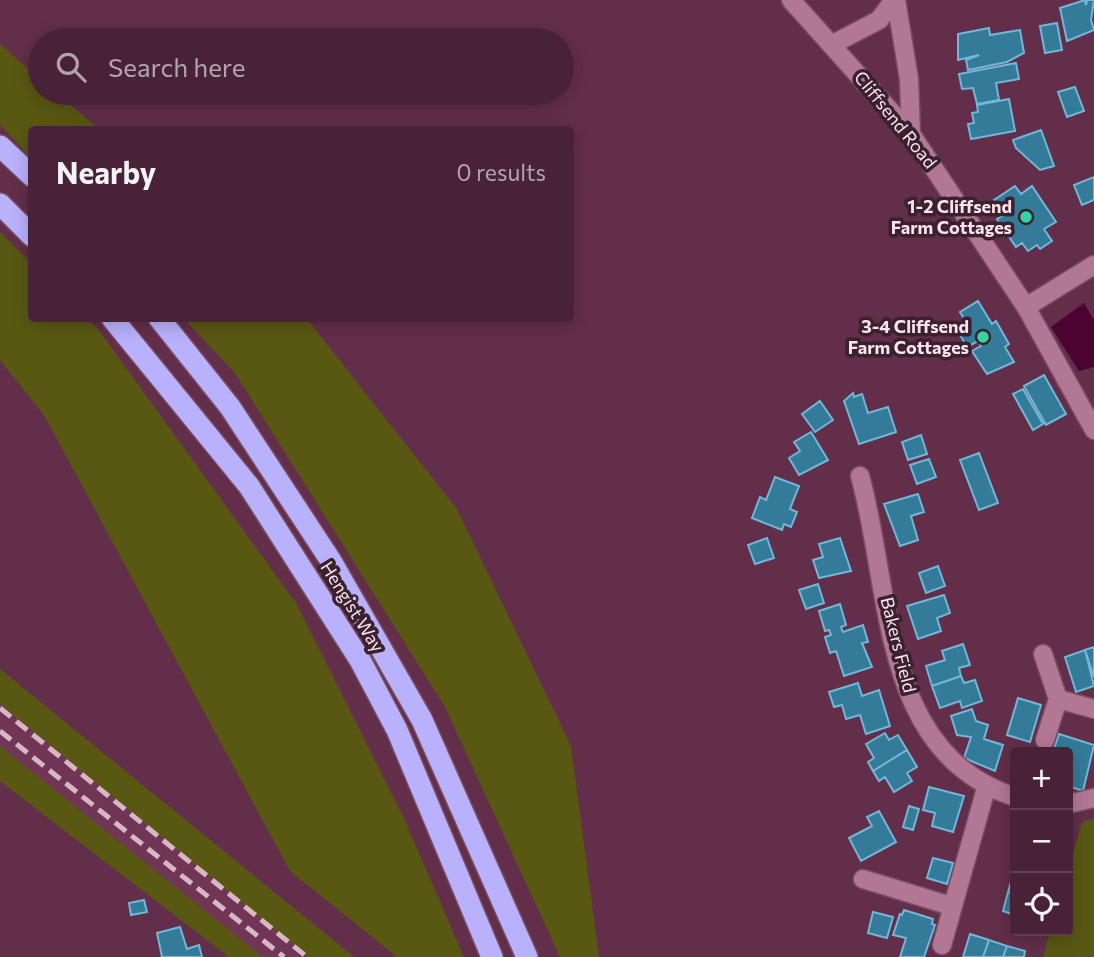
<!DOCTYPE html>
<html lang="en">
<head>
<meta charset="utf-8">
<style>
  :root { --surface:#4a2238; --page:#512a40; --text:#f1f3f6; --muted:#b2a4ae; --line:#613f53 }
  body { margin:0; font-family:Commissioner,sans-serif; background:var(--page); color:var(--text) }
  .controls { position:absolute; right:21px; bottom:21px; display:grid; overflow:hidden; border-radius:7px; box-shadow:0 4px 18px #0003 }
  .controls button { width:63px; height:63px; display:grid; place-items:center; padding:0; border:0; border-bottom:2px solid var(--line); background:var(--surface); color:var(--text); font:35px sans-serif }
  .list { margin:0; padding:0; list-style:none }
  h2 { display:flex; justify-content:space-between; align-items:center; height:91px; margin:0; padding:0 28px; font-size:30px }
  h2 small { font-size:23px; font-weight:400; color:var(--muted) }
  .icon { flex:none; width:38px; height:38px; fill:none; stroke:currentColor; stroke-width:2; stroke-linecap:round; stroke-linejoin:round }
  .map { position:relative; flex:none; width:1094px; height:957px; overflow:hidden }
  .search { position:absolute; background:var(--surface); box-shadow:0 4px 18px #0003; left:28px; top:28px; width:546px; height:77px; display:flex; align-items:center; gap:18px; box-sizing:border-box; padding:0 24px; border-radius:38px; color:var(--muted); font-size:26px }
  .panel { position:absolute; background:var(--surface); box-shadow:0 4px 18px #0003; left:28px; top:126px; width:546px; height:196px; border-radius:7px }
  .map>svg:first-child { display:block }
</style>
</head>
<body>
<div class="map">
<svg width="1094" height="957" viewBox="0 0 1094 957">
  <rect width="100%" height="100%" fill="#632e4a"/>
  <!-- built -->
  <path fill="#713555" d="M0,669L354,957H229L0,781Z"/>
  <!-- green -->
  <path fill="#595813" d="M0,44L40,79V93H57L99,129L32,130L31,158L0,125Z
    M0,232L31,263L32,318L87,319L98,329L296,603L403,816L464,957H397L290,871L44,415L0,360Z
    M184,319H307L457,509L571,746L599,957H560L445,707L235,373Z
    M0,669L354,957H308L0,704Z
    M0,746L263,957H229L0,781Z
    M1094,818V957H1043L1050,931H1068V871L1082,822Z"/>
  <!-- water -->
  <path fill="#4c0331" d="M1084,303L1094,320V367L1079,371L1051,327Z"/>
  <!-- building -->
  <path fill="#347b99" stroke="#72b7d7" stroke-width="2" d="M1085,0L1086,5L1087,0H1094L1091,20L1094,30L1067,41L1060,8Z
    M1057,23L1062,50L1045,53L1040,26Z
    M989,28L990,35L1020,30L1024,53L1007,62L968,70L966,60L979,55L958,60V34Z
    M1016,63L1019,79L996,83L999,100L977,104L973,88L962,89L959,74Z
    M1075,87L1084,111L1067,117L1058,92Z
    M1009,99L1015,131L971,139L968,124L974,123L972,113L978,112L977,105Z
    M1041,130L1054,166L1040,170L1016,148L1013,140Z
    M1094,177V200L1082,205L1074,185Z
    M1015,186L1021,194L1032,186L1056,222L1044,229L1052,241L1040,249L1037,245L1028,251L1022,243L1016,247L997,219L1004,215L994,200Z
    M978,301L992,324L996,321L1009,344L1005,347L1014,362L987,374L972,351L981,346L978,341L967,347L959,333L969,327L960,312Z
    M1044,375L1066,414L1046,425L1024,386Z
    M1023,389L1043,424L1033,430L1013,394Z
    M853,393L854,397L862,394L868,413L888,407L896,432L859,444L844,401Z
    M820,401L833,420L815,432L802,414Z
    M811,432L828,460L799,475L789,458L800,451L794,442Z
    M921,435L927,454L908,460L902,442Z
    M979,453L998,503L979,510L960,460Z
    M929,459L936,477L917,484L910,465Z
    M775,477L799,486L790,509L797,512L791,527L784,524L782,530L752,518L760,497L766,500Z
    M918,494L924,512L911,516L918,540L900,546L884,504Z
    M767,538L774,558L755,564L748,545Z
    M840,538L851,571L819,578L813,560L823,557L819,544Z
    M938,566L945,586L926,593L919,573Z
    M818,584L824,603L806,609L799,590Z
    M944,595L950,613L937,618L941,631L918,639L907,606Z
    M840,604L846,625L841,627L843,632L863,625L868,642L862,643L872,667L844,676L836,651L830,653L825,637L831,635L829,630L825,631L819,611Z
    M963,644L970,665L959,668L961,676L932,686L926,666L945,660L942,651Z
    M1094,647V677L1085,650Z
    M1085,650L1094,686L1076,692L1065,657Z
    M961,676L964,683L975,680L982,701L962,708L960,701L940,708L932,686Z
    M858,683L862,696L879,690L890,726L866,734L860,715L846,719L842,705L834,707L829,692Z
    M1018,698L1041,705L1030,742L1007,735Z
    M972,709L976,721L988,725L984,739L1003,745L995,771L964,758L971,737L957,735L951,716Z
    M885,733L889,740L898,735L907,750L873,771L868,762L874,758L866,744Z
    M1059,734L1094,745L1083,791L1068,786V752H1053Z
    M907,750L917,767L907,773L912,781L894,792L885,777L879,781L873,771Z
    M929,787L964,796L953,832L932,826L935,813L923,810Z
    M909,806L919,809L913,830L903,827Z
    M879,811L896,842L861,861L849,838L872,826L867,817Z
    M933,858L953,863L947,884L927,878Z
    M1013,875H1015V894L1008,892Z
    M1008,892L1015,894V915L1003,911Z
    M144,900L147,912L131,915L129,903Z
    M904,910L933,919L932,924L935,925L924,957H900L906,938L893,935L900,914L902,915Z
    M873,912L893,917L887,938L868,933Z
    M180,927L187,949L199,945L202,957H162L157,933Z
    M970,934L989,940L983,957H963Z
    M989,940L1007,946L1003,957H983Z
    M1007,946L1025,951L1024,957H1003Z"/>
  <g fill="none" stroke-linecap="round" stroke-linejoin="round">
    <defs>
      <path id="minor" d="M791,0L911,134L1026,307L1094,430
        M896,0L909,79L911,134
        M833,44L879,20L894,0
        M1026,307L1094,265
        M860,476C892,590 879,753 1015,797
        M1043,654L1058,699L1045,740
        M1058,699L1094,709
        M1068,804L1094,798
        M863,879L951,906
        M942,945L987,785"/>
      <path id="highway" d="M0,146L32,176
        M0,204L32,236
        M112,318L249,486L360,660L397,730L492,957
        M159,318L230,407L331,561L422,720L527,957"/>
    </defs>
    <!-- minor casing -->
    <use href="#minor" stroke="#794e65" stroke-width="21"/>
    <!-- highway casing -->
    <use href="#highway" stroke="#794e65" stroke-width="24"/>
    <!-- minor -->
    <use href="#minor" stroke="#b27794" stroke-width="18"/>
    <!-- highway -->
    <use href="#highway" stroke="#b9b1fb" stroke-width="21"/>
    <!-- rail -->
    <path stroke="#d7b6c6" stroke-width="5" stroke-dasharray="14 7" stroke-linecap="butt" d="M0,708L307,957
      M0,731L284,957"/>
  </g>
  <!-- markers -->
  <g fill="#34d4a7" stroke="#39212d" stroke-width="2.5">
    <circle cx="1026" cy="217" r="7"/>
    <circle cx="983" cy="337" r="7"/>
  </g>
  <g text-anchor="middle" stroke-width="7" stroke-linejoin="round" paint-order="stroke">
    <!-- street labels -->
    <g font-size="18" fill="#fde2ee" stroke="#39212d">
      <text transform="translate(895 120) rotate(51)" y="6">Cliffsend Road</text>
      <text transform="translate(352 607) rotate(58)" y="6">Hengist Way</text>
      <text transform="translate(898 645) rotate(76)" y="6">Bakers Field</text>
    </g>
    <!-- poi labels -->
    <g font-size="18" font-weight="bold" fill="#fde2ee" stroke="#39212d" text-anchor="end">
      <text x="1012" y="213">1-2 Cliffsend<tspan x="1012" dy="21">Farm Cottages</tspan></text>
      <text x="969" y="333">3-4 Cliffsend<tspan x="969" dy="21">Farm Cottages</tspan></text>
    </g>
  </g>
</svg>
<div class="controls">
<button>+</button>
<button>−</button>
<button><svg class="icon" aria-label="locate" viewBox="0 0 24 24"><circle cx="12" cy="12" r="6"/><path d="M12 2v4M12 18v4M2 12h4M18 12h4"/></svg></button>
</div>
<div class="search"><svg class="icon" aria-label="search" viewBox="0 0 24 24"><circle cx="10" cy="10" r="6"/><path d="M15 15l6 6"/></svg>Search here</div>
<section class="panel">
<h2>Nearby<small>0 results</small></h2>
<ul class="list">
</ul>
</section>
</div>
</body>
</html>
